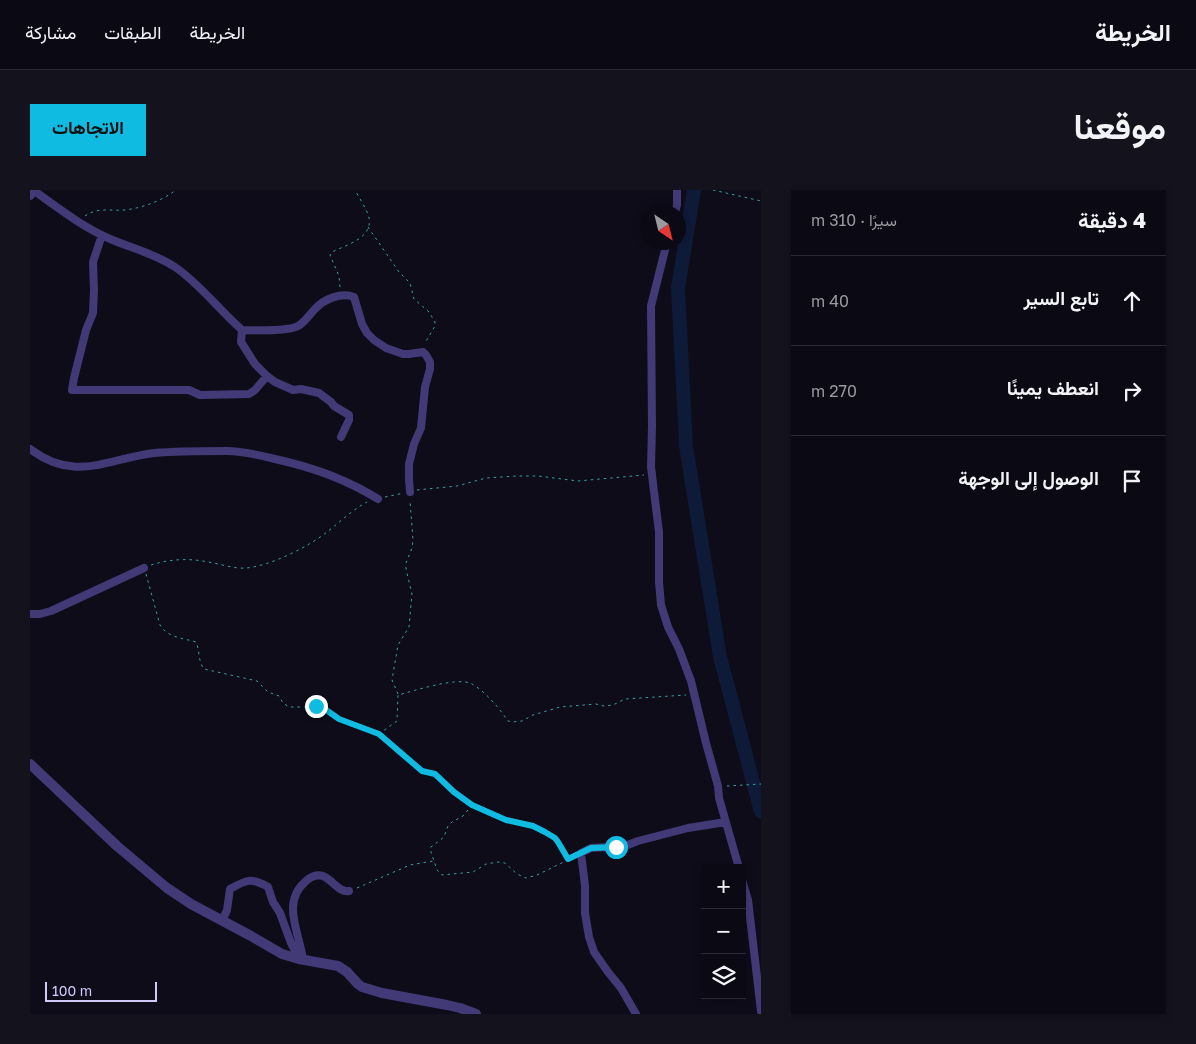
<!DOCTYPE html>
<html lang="ar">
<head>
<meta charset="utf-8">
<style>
  :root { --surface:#0b0914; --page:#14121d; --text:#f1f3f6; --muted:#9a9aa0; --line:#2b2a34; --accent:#0fbbe1 }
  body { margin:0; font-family:"Golos Text",Vazirmatn,sans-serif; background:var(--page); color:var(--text); direction:rtl }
  .controls { position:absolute; right:15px; bottom:15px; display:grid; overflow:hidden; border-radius:0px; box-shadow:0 2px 8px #0003 }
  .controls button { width:45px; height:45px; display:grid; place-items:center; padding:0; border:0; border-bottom:1px solid var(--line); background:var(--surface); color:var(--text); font:25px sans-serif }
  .compass { position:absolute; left:611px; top:15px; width:45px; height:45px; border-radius:50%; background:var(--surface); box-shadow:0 2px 8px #0003; rotate:145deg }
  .scale { position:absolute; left:15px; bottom:12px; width:112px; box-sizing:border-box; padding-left:5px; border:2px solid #d2c9fb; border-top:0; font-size:14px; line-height:18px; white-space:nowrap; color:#d2c9fb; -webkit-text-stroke:4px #0f0c1a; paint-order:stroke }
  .stop { position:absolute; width:15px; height:15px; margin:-11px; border:4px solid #0fbbe1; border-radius:50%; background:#fff }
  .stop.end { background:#0fbbe1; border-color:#fff; box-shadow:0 1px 5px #0008 }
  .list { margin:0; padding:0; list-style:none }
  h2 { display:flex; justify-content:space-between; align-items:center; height:65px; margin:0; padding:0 20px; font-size:21px }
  h2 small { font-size:16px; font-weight:400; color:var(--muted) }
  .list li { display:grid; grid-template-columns:32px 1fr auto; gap:15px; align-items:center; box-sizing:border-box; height:90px; padding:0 20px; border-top:1px solid var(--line) }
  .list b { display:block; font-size:19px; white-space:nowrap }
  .list em { font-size:16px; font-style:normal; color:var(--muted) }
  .icon { flex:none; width:28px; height:28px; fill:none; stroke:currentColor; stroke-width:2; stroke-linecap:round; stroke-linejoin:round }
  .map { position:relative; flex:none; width:731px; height:824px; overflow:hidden; direction:ltr; border-radius:0px }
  header { display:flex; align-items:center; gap:30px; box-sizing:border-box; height:70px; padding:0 25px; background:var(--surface); border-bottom:1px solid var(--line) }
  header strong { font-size:24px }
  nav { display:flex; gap:28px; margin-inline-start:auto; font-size:18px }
  .intro { display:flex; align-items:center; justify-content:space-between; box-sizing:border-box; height:120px; padding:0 30px }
  h1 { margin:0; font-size:35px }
  .button { padding:12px 22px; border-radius:0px; background:var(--accent); color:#111; font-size:18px; font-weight:700 }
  main { display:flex; gap:30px; padding:0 30px }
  aside { flex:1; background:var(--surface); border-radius:0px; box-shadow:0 2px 8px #0003 }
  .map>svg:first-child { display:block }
</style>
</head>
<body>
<header>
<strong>الخريطة</strong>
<nav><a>الخريطة</a><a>الطبقات</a><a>مشاركة</a></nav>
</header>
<div class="intro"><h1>موقعنا</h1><a class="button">الاتجاهات</a></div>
<main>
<aside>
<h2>4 دقيقة<small>سيرًا · 310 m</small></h2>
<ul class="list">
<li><svg class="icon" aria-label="ahead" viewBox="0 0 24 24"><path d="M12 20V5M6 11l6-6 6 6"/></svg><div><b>تابع السير</b></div><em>40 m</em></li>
<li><svg class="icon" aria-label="right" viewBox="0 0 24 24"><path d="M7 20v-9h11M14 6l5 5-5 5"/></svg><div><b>انعطف يمينًا</b></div><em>270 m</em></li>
<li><svg class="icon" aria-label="arrive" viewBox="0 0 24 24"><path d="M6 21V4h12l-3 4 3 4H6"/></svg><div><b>الوصول إلى الوجهة</b></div></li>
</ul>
</aside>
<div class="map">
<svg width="731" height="824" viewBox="0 0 731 824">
  <rect width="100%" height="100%" fill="#0f0c1a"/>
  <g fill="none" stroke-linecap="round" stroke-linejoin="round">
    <!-- river -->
    <path stroke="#0d1a38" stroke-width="14" d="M664,0L648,98L656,256L690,467L731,622"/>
    <!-- path -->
    <path stroke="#34a2a4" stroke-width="1" stroke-dasharray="2.5 4" stroke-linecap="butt" d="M683,0L731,11
      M55,26C67,17 81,21 94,20C113,18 131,11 146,0
      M338,37L369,82L380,93L384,109L399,122L405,132V136L395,153
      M310,97L309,86L300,65L302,62C316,55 343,48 339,28C338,21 328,6 325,0
      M387,300L427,296L456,288L487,286H508L548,291L614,285
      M355,307L374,303
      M121,375C140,369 159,368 178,372C191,374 204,379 216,378C240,376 278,357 297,342C310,332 322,320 337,312
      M116,384L130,435C138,448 153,448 166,452C170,461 168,472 174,479L227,491L238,502L249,506L253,513L259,517H292L309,529L349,544L392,581L405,584L424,602L442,615L477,630L503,636L525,648L538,669
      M368,504L362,490L368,455L379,437L382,404L376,379V373L382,358L383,350L380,310
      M349,544L367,531L368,505C384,501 428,486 442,494C456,502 469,518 478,531L482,532L492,531L503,525L530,517L566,514L574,516L583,515L595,509L656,505
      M697,596L731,594
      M442,615L433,626L422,632L418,636L414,647L401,657L400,659L407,680L412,685L443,682L456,674L468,672L475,673L487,684L496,688L507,685L544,667
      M327,698L380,675L403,671"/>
    <!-- minor -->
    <path stroke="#413a76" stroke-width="8" d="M3,0C27,17 51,36 78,48C100,58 124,63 145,77C170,94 189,120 212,140L211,152L225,174L237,186L245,192L263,200L271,199L289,203L301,212L304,216L319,225V230L311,247
      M645,22L647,15V0
      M72,45L63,72L64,100L63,123L56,140L44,188L42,200H159L170,205L219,204L225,200L237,186
      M637,52L621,116L622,236L621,277L629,342V392L631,415L638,437L649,459L661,491L676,553L688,596L689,608L709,678
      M212,140C227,140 256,142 268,136C275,132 279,125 285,119C294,109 311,102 324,107L332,134L337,143L344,150L356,158L373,164H379L393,162L396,165L400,172V179L395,197L391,238L384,254L379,274V289L380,302
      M0,259C45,293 76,269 124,263C148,261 173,261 197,261C213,261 229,265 245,269C282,277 316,289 348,309
      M0,424H10L21,421L114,378
      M712,690L718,710L731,821
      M192,731L197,720L200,699C216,690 221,687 238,697L243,712L250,723L261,753L269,769
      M273,770C270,744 251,713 275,692C280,687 286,684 293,686C303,690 309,703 319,701
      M606,824L591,798L578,782L564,762L559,747L555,723V696L551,663L561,658L595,656L608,651L658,638L696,632"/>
    <!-- tertiary -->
    <path stroke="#413a76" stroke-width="10" d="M0,5L3,0
      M0,574L87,656L137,698L161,714L221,746L252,764L269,769L308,776L317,782L328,794L332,797L352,803L417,815L430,818L446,824"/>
  </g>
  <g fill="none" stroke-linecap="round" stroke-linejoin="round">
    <!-- route -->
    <path stroke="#0fbbe1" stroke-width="6" d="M286,516L292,517L309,529L349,544L392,581L405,584L424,602L442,615L476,630L503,636L515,642L525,648L528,652L538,669L561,658L586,657"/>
  </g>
</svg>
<div class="controls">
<button>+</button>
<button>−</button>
<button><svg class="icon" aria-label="layers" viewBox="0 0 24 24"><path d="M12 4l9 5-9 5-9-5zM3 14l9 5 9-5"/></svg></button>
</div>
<svg class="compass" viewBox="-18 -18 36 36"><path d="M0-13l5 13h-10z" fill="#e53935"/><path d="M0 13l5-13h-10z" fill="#9a9aa0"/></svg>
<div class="scale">100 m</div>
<div class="stop" style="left:586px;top:657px"></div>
<div class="stop end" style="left:286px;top:516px"></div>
</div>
</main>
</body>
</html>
